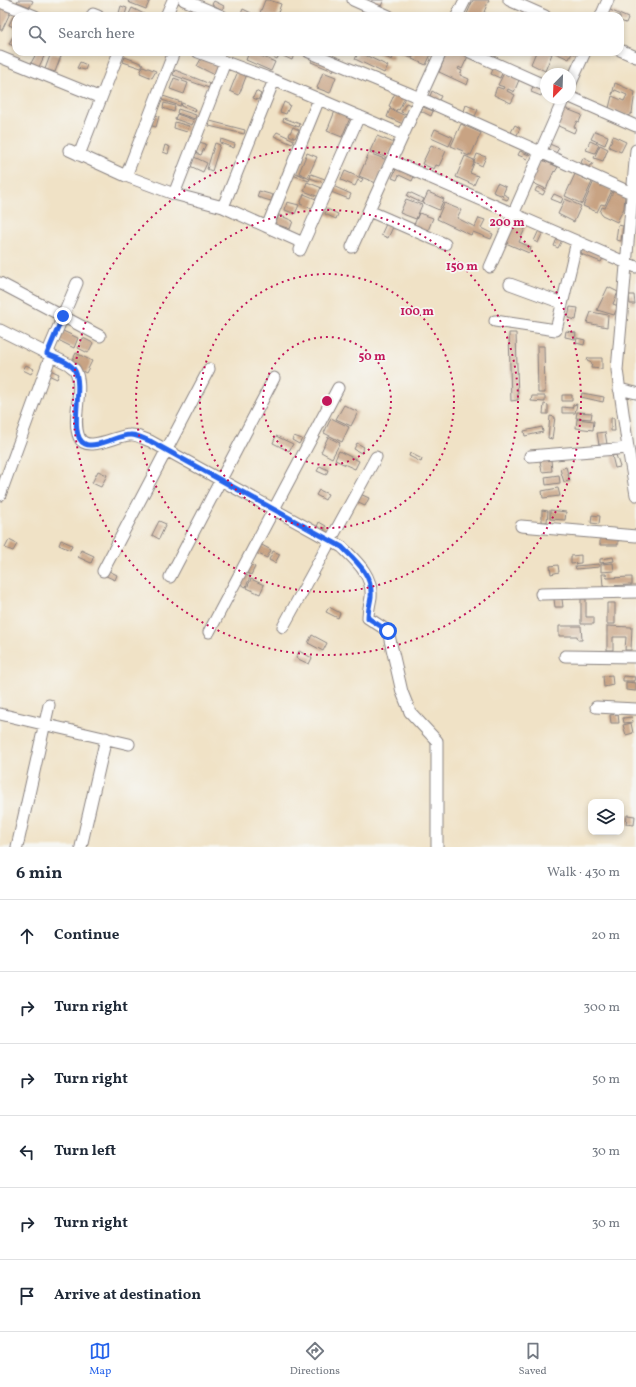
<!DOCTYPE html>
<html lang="en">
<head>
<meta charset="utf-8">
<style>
  :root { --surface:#fff; --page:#f2f2f3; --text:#1f2937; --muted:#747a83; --line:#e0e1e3; --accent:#2563eb }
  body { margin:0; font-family:Vollkorn,serif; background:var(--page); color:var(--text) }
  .controls { position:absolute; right:12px; bottom:12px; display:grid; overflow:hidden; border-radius:8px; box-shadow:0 2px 6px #0003 }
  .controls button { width:36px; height:36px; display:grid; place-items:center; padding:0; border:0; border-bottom:1px solid var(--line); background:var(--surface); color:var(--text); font:20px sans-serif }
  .compass { position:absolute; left:540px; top:68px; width:36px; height:36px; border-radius:50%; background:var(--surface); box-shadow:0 2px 6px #0003; rotate:203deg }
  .stop { position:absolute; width:12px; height:12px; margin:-9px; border:3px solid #2563eb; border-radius:50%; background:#fff }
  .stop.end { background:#2563eb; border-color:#fff; box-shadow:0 1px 4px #0008 }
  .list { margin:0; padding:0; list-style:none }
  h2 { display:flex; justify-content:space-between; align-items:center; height:52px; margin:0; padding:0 16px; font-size:17px }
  h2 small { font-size:13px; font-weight:400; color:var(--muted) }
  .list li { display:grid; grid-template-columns:26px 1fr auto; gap:12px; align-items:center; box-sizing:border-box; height:72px; padding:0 16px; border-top:1px solid var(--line) }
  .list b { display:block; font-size:15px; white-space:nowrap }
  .list em { font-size:13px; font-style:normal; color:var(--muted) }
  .icon { flex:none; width:22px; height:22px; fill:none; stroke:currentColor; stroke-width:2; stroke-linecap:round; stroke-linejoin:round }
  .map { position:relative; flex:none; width:636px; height:847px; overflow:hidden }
  .search { position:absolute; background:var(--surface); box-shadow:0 2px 6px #0003; left:12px; right:12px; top:12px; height:44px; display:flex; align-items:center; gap:10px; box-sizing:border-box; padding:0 14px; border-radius:12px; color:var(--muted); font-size:15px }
  .sheet { height:484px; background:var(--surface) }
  nav { display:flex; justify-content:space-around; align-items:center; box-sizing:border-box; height:56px; border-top:1px solid var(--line); background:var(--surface); font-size:11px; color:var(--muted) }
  nav a { display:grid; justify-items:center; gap:2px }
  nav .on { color:var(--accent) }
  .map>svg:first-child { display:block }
</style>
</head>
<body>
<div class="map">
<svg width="636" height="847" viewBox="0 0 636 847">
  <rect width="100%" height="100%" fill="#f6f6f2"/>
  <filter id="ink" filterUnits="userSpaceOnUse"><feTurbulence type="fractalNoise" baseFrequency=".025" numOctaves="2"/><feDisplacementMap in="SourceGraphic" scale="8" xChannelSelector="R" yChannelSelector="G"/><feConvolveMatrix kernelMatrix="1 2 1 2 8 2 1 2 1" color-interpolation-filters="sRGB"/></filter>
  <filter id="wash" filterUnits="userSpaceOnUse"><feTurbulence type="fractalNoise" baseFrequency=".012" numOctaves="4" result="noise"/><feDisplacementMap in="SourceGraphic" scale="16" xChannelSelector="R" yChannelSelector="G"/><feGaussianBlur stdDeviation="0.9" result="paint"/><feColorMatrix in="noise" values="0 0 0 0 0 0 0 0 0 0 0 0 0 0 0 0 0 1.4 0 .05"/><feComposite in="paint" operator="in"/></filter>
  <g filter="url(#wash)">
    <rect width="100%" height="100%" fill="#f0e2c6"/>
    <g id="blocks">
      <!-- building -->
      <path fill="#c8a383" d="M18,0H31L33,1L30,7L17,2Z
        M129,0H150L146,9L128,2Z
        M265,0H269L281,4L277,16H267L260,13Z
        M372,0H384L381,6L371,3Z
        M473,0H489L484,12L488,14L487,16H471L467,14Z
        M214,1L224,6L222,10L212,4Z
        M0,6L11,11L2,30H0Z
        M121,6L127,8L125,15L119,13Z
        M132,8L144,14L143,16H128Z
        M243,9L251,13L250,16H240Z
        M610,10L628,18L626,23L620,21V16L607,15Z
        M15,12L24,16H16V28L9,25Z
        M13,36L16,38V47L9,44Z
        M37,52H46L39,67L31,63Z
        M249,52H252L275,62L271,71L246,60Z
        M262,52H279L280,53L277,59Z
        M284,52H295L292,60L283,56Z
        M359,52L388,66L384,73L355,59Z
        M374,52H386L394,55L392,60Z
        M397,52H414L411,58Z
        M415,52H432L426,65L412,59Z
        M447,52H465L469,54L462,69L459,67L458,69L462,71L460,75L469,79L467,85L439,72Z
        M536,52H547L552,54L545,71L531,64Z
        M553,52H576L575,54L572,53L569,59Z
        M51,53L61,56L55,72L45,69Z
        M125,57L143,64L141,68L123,62Z
        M202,57L219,65L215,75L197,66Z
        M313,58L335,67L333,71L311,62Z
        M80,62L87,65L85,70L77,68Z
        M143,66L156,71L152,78L140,73Z
        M494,67L503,71L500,78L491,74Z
        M175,70L210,84L209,88L173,75Z
        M238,71L247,74L239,95L230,91Z
        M323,72L336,77L330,93L317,88Z
        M504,73L519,80L514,92L508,89L507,91L515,95L511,103L494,95L497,87L503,89L504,87L498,85Z
        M174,78L188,83L184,94L170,89Z
        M615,83L635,92L632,113L628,116L609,108L612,96L624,101L627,95L615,90L612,95Z
        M533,86L543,90L541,96L531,92Z
        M256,91L261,94L258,100L253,98Z
        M432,91L441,96L439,100L430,96Z
        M395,93L405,97L399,110L397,109L396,111L390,108L391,107L389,106Z
        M163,96L181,102L180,106L162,100Z
        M284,102L290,105L286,114L280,112Z
        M164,103L175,106L174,112L163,108Z
        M182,103L196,109L195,112L181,106Z
        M406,103L411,105L407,114L401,112Z
        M466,105L478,110L475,116L464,111Z
        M423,107L433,111L431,116L421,111Z
        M564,108L582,115L579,122L577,121L574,127L576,128L574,133L556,125Z
        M178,109L196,115L195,119L177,113Z
        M390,109L406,116L403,124L387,117Z
        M335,111L350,118L342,137L327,131Z
        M177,114L194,120L192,125L175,119Z
        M155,115L159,116L156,127L152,126Z
        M284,118L300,124L299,127L283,121Z
        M210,121L245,130L244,134L209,126Z
        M175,122L189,126L187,132L174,128Z
        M461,124L481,133L471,155L469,154V156L462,153L463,151L451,146Z
        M515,125L520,128L517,135L511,132Z
        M293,127L299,130L295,138L289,135Z
        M435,129L453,137L449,146L431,138Z
        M595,131L608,136L605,145L591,139Z
        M277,132L294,140L292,144L274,136Z
        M377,136L394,143L387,158L370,151Z
        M613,136L626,142L621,152L609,147Z
        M221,139L235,144L234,148L220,143Z
        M590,141L599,145L595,153L586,150Z
        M199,142L206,144L201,155L195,153Z
        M215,143L220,145L212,171L207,169Z
        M547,143L559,148L556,153L545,148Z
        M165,145L170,147L168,154L163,152Z
        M431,145L446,151L439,166L436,165L434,169L422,164Z
        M600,145L608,149L603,161L594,158Z
        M520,151L529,155L527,159L518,155Z
        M307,153L317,157L308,177L299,173Z
        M369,153L387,160L376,183L359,176Z
        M477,154L486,157L482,166L474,162Z
        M465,156L474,160L473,163H474L470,173L478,176L474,185L456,177Z
        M194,157L207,163L203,172L190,166Z
        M583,158L593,163L592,165H590L589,167L581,163Z
        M540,159L558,167L555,172L554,171L546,189L529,181Z
        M398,165L416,172L412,181L399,175L397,180L392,178Z
        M291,171L310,179L309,181L290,174Z
        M345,171L363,179L361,182L358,180L355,186L341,180Z
        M311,174L325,179L324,183L310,178Z
        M575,174L592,182L582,204L565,196Z
        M594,181L612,190L605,205L601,204L597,212L583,206Z
        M307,182L322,188L319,197L304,191Z
        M497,183L506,187L503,194L509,197L507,200L502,198L503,196L493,192Z
        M333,186L351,194L349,199L331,192Z
        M537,187L545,191L543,195L535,191Z
        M614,190L625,195L624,208L617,222L602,215L600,212L602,207L605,208Z
        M259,191L273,195L271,201L257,197Z
        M409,192L424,199L422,203L407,196Z
        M428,192L444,199L439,210L423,203Z
        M304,194L316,199L312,209L300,204Z
        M554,194L563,198L561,203L551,199Z
        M406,199L422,205L416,219L400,213Z
        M565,199L581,206L574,222L558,214Z
        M287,202L299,205L295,214L285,210Z
        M444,203L461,210L457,218L475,227L479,218L485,220L481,228L493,234L491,239L473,232L471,235L437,219Z
        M327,209L338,214L336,219L325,214Z
        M419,213L433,218L427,233L413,227Z
        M514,214L529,220L519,242L531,247L529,253L501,241Z
        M279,215L293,221L290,229L275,224Z
        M386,224L393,227L388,238L381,235Z
        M618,225L623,226L621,241L616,240Z
        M539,230L543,232L538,243L534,241Z
        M558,236L563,238L558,248L554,246Z
        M584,247L604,256L601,262L581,254Z
        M608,287L618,292L613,304L618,306L614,315L597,310Z
        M629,295H634L635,304H630Z
        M570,307L578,308L576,320L568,318Z
        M591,312L608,315L607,327L587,323Z
        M63,331L78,338L74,348L58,340Z
        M566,331L576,333L575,339L565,337Z
        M509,333H516L518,400L511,401Z
        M83,338L93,343L88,353L78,348Z
        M577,338L585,340L584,345L576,343Z
        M537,346H544L545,393H538Z
        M76,353L92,361L86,373L70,365Z
        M588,358H602V369L591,368L592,363L587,361Z
        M26,365L34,369L31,374L23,370Z
        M46,368L59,374L57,379L44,373Z
        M582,393L604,397L603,402L581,397Z
        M562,395H572V401H562Z
        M532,396H545V402L531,401Z
        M544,404L548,405V414H543Z
        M577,404L575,413H562V407L572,408L573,405Z
        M344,405L358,412L351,426L336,419Z
        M577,412L592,413L591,419L576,418Z
        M550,416L555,417L552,439L548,438Z
        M331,418L349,427L342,442L324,433Z
        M611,418H614L615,431H611Z
        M577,419L594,421L593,430L576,428Z
        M542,427L543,432L525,436L524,431Z
        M605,432L607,444L599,445L597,433Z
        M276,436L293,444L289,451L273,443Z
        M294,436L302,439L299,444L292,440Z
        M328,437L340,443L332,458L321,452Z
        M357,443L364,447L361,453L354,449Z
        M339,451L359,461L355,469L335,460Z
        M410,453L422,459L421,462L409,456Z
        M616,455L620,467L615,468L612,456Z
        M551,460L552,471L542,472L540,461Z
        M320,466L328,470L326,475L317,471Z
        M566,467L570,481L564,482L560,469Z
        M98,471L107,475L101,487L92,483Z
        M559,475L560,483L546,485L545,477Z
        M558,488L560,496L543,498L542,491Z
        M319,490L328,494L325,500L316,495Z
        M358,493L369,498L365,506L354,501Z
        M542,510L548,511L547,522H542Z
        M550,510L566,512L565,520L550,519Z
        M592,515L600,516L599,524L591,523Z
        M159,521L166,524L159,539L152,535Z
        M319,522L326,526L323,533L316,529Z
        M600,536L618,537V545H600Z
        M9,540L17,544L13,551L5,548Z
        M61,540L72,545L70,550L59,545Z
        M260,544L271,550L267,558L256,553Z
        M81,550L94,556L91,563L78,557Z
        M273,551L280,554L275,563L269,560Z
        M581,555V563L571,564V556Z
        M613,557L614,561L600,563V559Z
        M613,563L614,571L601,572V564Z
        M249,564L255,567L251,575L245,572Z
        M599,564V567L576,569L575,566Z
        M558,565L559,572L551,574L550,566Z
        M107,570L117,575L115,580L104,575Z
        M243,574L250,577L246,587L238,583Z
        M602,574H606L607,578L632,577V585L603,586Z
        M251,579L264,585L260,594L247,588Z
        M554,599H562L563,607H555Z
        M581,599H586V617H594V624H581Z
        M607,603H615V624H607Z
        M329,607L340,613L338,618L326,612Z
        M559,626H581L582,640H578L577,636H559Z
        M607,626L632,627L631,650H625L626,637H613V650H607Z
        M312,635L327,643L323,651L308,643Z
        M299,651L312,658L309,664L296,658Z
        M612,675L613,685L604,687L603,676Z
        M623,676L635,677L634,681H623Z
        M626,682L636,683V691L626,690Z
        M618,714L619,723H611L610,715Z
        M632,717L633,722L624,723L623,718Z
        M631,723L633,733L626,735L623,725Z
        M627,815L635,816L634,825L626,824Z"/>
    </g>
  </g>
  <g filter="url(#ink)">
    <use href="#blocks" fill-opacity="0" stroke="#898280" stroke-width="1"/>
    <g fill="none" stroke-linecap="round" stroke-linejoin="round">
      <defs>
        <path id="minor" d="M184,0L222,16
          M353,0L389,16
          M509,0L545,16
          M0,2L35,16
          M93,14L98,16
          M166,16L173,0
          M457,16L465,0
          M601,16L608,0
          M620,50L636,57
          M198,52L274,80L403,135
          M309,52L420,98L636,195
          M470,52L546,86
          M0,57L101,98
          M570,85L585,52
          M570,97L636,126
          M69,150L126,176L174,194L223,207L303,243
          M636,150L617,370L628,448L636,495
          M79,155L119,52
          M392,161L636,267
          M126,176L174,52
          M174,194L225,62
          M223,207L274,80
          M369,211L445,244
          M267,227L319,99
          M352,247L441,52
          M300,250L359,116
          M490,267L564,98
          M0,283L100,336
          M510,284L562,303
          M495,321L556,330L577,241
          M0,330L68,364C70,366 74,368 75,370C85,387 71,419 79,437C86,454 117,435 130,435C136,434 144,439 150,441L342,547C356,561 373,575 371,597C370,604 368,610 368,618L388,631L402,692L410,712L437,741V847
          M47,354L77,283
          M619,389L636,393
          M530,456L628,448
          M0,495L51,355
          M521,526L636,536
          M103,571L209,369
          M170,577L274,378
          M541,594L636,592
          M283,627L376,457
          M209,632L338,388
          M565,656L636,657
          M596,707L636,709
          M0,714L129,744
          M17,847L49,705
          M81,847L106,738"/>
      </defs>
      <!-- minor casing -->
      <use href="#minor" stroke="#898280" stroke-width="13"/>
      <!-- minor -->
      <use href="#minor" stroke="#fff" stroke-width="11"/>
    </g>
  </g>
  <g fill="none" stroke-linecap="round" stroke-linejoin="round" filter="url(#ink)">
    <!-- route -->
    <path stroke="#2563eb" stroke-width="5" d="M63,316L47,354C56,358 71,362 75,371C84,388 67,436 85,444C96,449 118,435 130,435C136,434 144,439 150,441L342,547C356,561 373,575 371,597C370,604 368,610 368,618L388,631"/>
  </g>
  <!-- distance rings -->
  <g fill="none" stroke="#c2185b" stroke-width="2" stroke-dasharray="2 4">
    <circle cx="327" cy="401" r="64"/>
    <circle cx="327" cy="401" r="127"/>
    <circle cx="327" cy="401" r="191"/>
    <circle cx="327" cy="401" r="254"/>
  </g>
  <circle cx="327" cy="401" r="6" fill="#c2185b" stroke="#f6f6f2" stroke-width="2"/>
  <g font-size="12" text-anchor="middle" font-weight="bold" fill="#c2185b" stroke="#f6f6f2" stroke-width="3.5" stroke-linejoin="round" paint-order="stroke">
    <text x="507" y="226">200 m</text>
    <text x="462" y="270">150 m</text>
    <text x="417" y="315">100 m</text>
    <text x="372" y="360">50 m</text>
  </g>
</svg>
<div class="controls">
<button><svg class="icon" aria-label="layers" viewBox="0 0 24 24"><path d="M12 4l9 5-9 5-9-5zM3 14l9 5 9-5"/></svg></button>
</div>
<svg class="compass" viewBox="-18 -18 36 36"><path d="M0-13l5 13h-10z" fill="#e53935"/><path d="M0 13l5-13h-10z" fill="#747a83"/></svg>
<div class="stop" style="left:388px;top:631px"></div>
<div class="stop end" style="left:63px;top:316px"></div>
<div class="search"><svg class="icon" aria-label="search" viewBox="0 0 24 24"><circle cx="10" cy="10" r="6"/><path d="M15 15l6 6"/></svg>Search here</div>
</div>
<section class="sheet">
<h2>6 min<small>Walk · 430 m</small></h2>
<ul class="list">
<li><svg class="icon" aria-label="ahead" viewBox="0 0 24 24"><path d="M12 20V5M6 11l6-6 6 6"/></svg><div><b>Continue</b></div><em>20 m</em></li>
<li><svg class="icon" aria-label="right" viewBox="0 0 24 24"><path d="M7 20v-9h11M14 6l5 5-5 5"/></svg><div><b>Turn right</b></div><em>300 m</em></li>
<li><svg class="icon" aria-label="right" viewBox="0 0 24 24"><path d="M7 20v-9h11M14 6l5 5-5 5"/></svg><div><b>Turn right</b></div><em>50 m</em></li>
<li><svg class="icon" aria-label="left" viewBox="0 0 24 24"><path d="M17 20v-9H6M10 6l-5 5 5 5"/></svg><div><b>Turn left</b></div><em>30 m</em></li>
<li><svg class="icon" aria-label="right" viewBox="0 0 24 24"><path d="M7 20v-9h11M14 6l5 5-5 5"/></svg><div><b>Turn right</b></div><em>30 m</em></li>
<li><svg class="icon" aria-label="arrive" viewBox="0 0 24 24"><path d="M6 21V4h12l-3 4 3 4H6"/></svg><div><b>Arrive at destination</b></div></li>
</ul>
</section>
<nav>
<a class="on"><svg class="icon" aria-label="map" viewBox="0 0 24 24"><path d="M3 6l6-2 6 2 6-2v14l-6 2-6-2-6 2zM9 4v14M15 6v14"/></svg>Map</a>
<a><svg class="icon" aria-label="directions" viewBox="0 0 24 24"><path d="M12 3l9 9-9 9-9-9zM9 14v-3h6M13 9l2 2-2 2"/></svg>Directions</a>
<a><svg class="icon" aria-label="saved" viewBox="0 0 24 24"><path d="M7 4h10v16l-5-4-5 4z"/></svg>Saved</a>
</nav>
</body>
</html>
